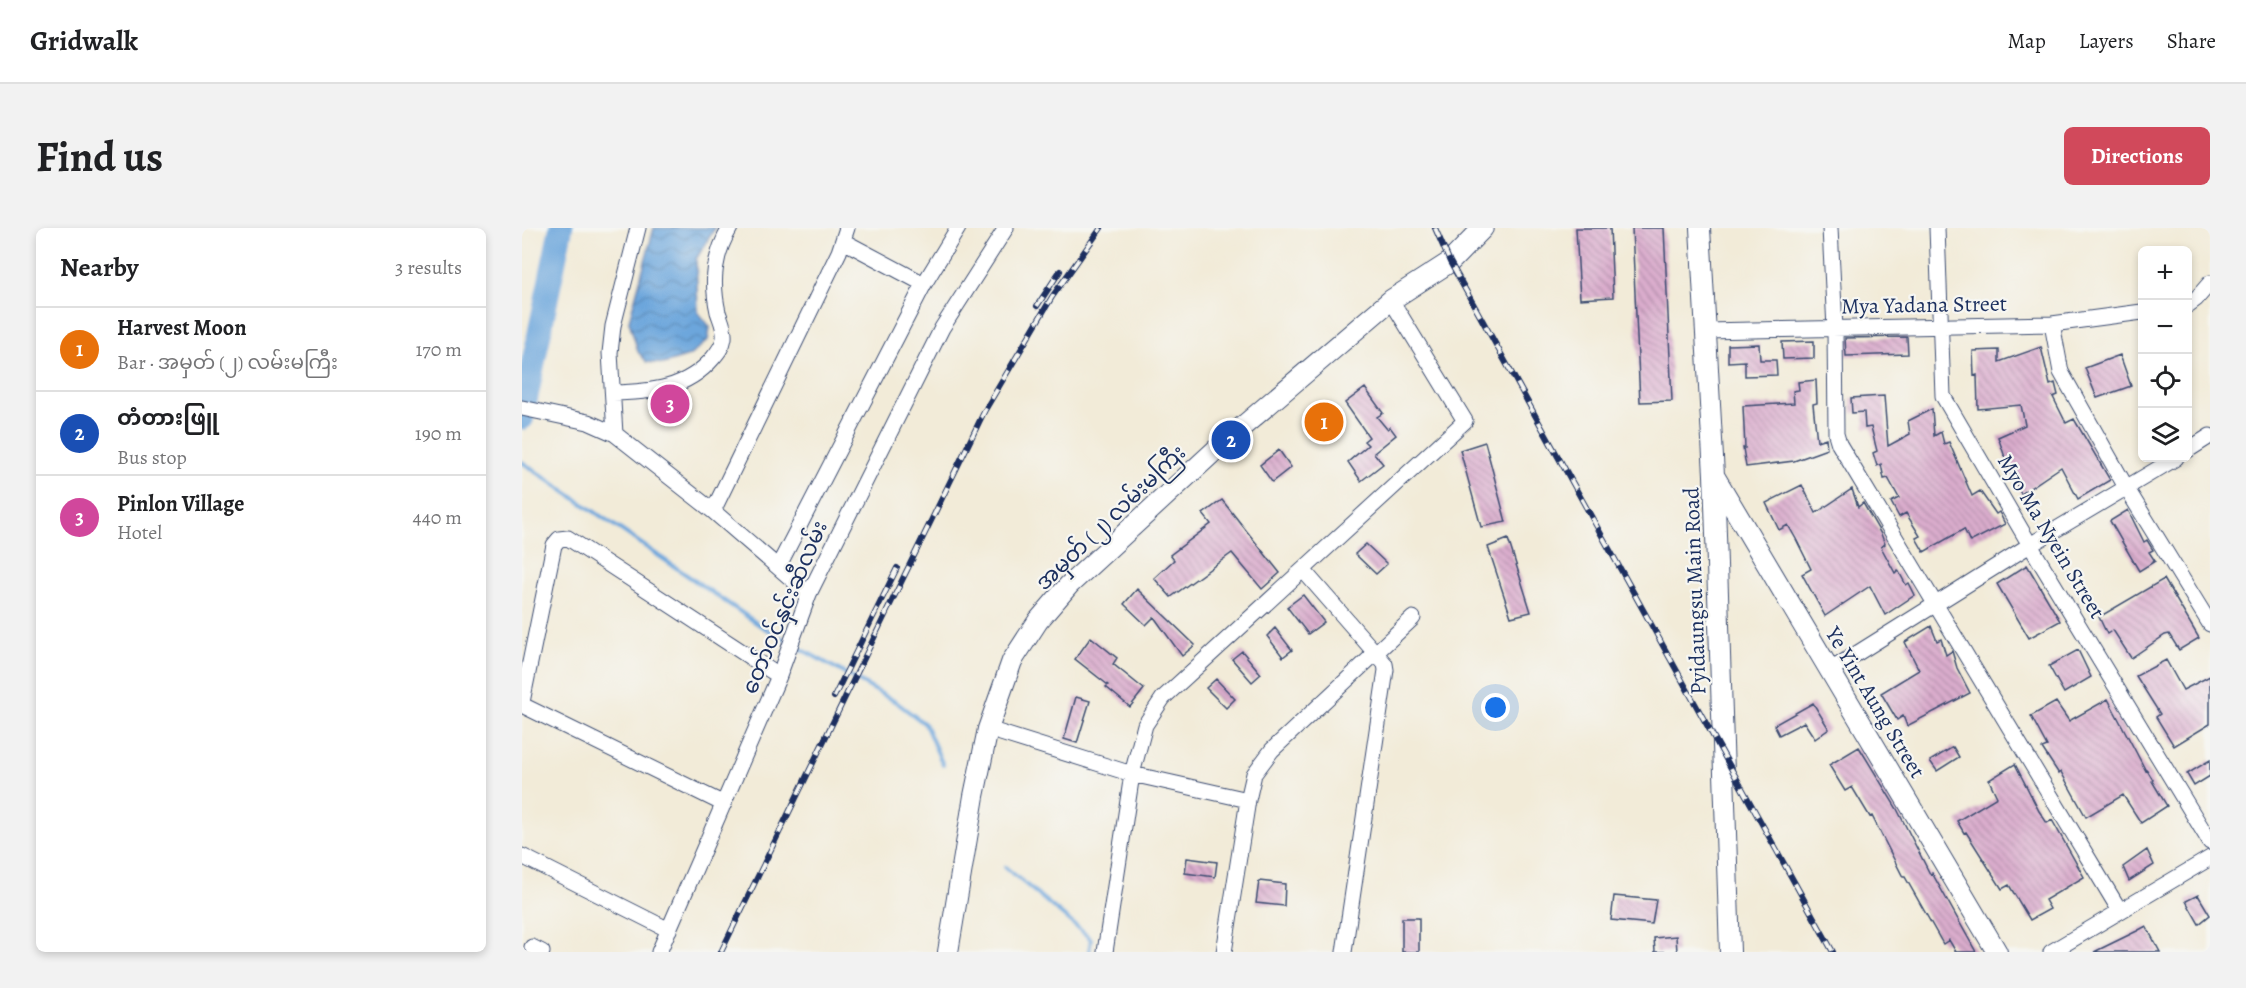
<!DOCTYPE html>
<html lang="en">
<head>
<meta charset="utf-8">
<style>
  :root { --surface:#fff; --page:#f2f2f2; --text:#202124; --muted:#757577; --line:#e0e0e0; --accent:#d1495b }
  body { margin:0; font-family:Alegreya,"Noto Sans Myanmar",serif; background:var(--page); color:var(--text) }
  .controls { position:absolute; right:18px; top:18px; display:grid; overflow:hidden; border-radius:9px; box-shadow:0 3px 9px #0003 }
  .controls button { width:54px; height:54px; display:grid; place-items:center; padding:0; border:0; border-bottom:2px solid var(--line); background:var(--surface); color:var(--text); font:30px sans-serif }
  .you { position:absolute; left:974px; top:480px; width:21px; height:21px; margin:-15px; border:4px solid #fff; border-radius:50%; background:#1a73e8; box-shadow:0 0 0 9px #1a73e833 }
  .badge { display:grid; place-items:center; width:39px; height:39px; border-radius:50%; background:var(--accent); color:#fff; font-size:20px; font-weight:700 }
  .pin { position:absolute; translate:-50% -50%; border:3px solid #fff; box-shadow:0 2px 6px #0006 }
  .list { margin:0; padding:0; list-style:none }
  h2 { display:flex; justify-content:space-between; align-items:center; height:78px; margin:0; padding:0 24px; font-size:26px }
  h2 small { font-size:20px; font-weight:400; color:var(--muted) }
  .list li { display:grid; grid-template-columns:39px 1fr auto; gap:18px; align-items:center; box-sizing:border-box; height:84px; padding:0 24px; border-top:2px solid var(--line) }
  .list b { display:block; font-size:22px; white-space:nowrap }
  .list p { margin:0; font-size:20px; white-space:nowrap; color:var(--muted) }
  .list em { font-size:20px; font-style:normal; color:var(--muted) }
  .icon { flex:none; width:33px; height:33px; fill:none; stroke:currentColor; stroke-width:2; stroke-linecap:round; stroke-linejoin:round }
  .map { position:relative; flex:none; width:1688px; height:724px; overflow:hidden; border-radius:9px }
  header { display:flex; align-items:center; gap:36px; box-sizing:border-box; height:84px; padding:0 30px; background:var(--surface); border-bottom:2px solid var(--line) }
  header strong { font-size:28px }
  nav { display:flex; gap:33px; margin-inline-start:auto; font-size:21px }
  .intro { display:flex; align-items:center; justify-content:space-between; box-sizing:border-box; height:144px; padding:0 36px }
  h1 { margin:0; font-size:42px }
  .button { padding:15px 27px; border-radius:9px; background:var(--accent); color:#fff; font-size:21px; font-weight:700 }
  main { display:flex; gap:36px; padding:0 36px }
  aside { flex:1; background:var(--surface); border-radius:9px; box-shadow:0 3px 9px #0003 }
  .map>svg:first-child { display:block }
</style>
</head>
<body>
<header>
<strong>Gridwalk</strong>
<nav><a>Map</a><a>Layers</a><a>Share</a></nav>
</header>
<div class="intro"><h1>Find us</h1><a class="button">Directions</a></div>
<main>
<aside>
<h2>Nearby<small>3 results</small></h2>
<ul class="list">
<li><span class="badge" style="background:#e8710a">1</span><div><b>Harvest Moon</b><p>Bar · အမှတ် (၂) လမ်းမကြီး</p></div><em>170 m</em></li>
<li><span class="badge" style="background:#1a4fb4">2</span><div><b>တံတားဖြူ</b><p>Bus stop</p></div><em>190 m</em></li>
<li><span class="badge" style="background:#d1479c">3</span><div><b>Pinlon Village</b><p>Hotel</p></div><em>440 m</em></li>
</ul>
</aside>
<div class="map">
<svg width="1688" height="724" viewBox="0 0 1688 724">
  <defs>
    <pattern id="water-waves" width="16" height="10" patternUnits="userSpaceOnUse" patternTransform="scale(1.5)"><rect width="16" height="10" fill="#6ca6dc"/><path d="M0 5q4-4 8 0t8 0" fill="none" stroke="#5888b6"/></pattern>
    <pattern id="building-back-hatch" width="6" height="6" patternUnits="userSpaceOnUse" patternTransform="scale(1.5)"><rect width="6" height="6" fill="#dbadcd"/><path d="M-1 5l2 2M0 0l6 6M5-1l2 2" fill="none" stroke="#b18daa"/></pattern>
  </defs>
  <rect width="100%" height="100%" fill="#f6f6f2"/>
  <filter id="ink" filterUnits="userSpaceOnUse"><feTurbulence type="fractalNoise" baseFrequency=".0167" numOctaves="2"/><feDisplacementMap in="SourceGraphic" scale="12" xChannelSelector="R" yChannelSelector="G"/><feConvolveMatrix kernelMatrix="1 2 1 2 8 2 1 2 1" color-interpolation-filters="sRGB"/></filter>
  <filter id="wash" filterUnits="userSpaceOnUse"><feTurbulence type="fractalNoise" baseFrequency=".008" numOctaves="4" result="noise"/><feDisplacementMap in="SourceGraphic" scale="24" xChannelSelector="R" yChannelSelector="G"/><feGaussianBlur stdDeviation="1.35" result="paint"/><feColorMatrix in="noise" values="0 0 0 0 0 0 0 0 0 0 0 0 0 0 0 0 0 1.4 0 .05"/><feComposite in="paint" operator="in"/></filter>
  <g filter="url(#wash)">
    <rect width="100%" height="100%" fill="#f2ebd8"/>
    <!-- water -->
    <path fill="url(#water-waves)" stroke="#446a9d" stroke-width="1.5" d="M132,0H193L174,31L176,84L188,99L186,112L167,128L142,136L125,134L116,124L107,93Z"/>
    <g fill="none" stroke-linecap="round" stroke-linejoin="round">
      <!-- stream -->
      <path stroke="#6ca6dc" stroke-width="4" d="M0,234L239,398L265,413
        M272,417L374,474L403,496L421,537
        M483,639L569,711L567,724"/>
      <!-- river -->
      <path stroke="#6ca6dc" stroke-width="24" d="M0,190L39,0"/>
    </g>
    <g id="blocks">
      <!-- building -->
      <path fill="url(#building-back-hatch)" d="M1054,0H1088L1091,69L1058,71Z
        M1110,0H1142L1150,173L1118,174Z
        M1385,109L1386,126L1324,128L1323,110Z
        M1292,113V130L1261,131L1260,114Z
        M1237,116L1238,132H1254L1255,147L1223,148V133L1206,134V117Z
        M1519,119L1528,157L1533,155L1536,167L1531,169L1544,195L1552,191L1588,252L1556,271L1539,239L1499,266L1487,241L1476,209L1503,197L1499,177L1456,181L1455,147L1452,148L1451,123L1477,122V134Z
        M1598,127L1609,158L1575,170L1563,140Z
        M1294,152L1295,175L1291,176L1295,213L1304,210L1305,221L1272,233L1224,239L1221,220H1223L1221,178L1272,175L1271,163L1277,162L1276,154Z
        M843,160L861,185L855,189L865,201L868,199L874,207L852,225L861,236L839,253L826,234L846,217L842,213L847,209L823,175Z
        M1362,168L1366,218L1388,206L1386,193L1410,181L1412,208L1419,204L1422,216L1427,214L1450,268L1458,263L1474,286L1477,284L1483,296L1448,314L1442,301L1402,324L1394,310L1398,308L1384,285L1377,289L1369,274L1377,270L1366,250L1362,251L1359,236L1355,238L1351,225L1355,223L1349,199L1343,200L1342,184L1330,185L1329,170Z
        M963,214L984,294L959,299L938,222Z
        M757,222L769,239L750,254L738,237Z
        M1280,257L1294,285L1330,261L1336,279L1341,275L1359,306L1363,316L1359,319L1373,345L1376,342L1384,357L1387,355L1393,367L1363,387L1348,358L1303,388L1280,346L1289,341L1274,311L1266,297L1257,302L1244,275Z
        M700,272L758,345L740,361L710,325L649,369L632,350L652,332L648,327L689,296L681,286Z
        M1606,282L1622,314L1625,312L1631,322L1627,324L1633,333L1617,343L1588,293Z
        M986,311L1009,384L989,389L966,319Z
        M844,316L865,336L854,346L833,326Z
        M1505,337L1538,393L1507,410L1475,356Z
        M1642,351L1677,410L1657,422L1647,406L1643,407L1609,430L1591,402L1585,406L1577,389Z
        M615,361L673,417L660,428L632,389L624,397L602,376Z
        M781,367L802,394L786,406L765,379Z
        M1409,398L1415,413L1419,411L1424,427L1430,423L1435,440L1448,465L1385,498L1381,488L1375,492L1359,465L1397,442L1383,414Z
        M753,400L770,422L761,429L745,408Z
        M569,409L595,430L591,436L622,461L608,479L584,459L586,457L553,431Z
        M1556,422L1569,449L1542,465L1527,438Z
        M720,423L739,446L730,454L710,431Z
        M1644,432L1661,462L1688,448V496L1652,518L1634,489L1638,486L1614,448Z
        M694,451L713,471L704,480L684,460Z
        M554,469L568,473L555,515L542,511Z
        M1586,471L1624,543L1625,542L1631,552L1630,553L1645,578L1619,595L1601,567L1564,589L1539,544L1537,546L1520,520L1525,518L1509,488L1534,474L1547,493Z
        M1291,475L1307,501L1293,511L1282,494L1257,507L1252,497Z
        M1337,519L1375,581L1408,646L1410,645L1454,724H1434L1427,712L1421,716L1383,649H1381L1350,588L1348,589L1330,559L1323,563L1307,537Z
        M1431,519L1437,529L1415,543L1408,533Z
        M1688,532V548L1672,558L1665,546Z
        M1493,536L1517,583L1525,595L1530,592L1562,649L1523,672L1528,681L1508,692L1487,657L1480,661L1444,604L1442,605L1435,593L1475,569L1467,552Z
        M1625,622L1632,637L1607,653L1601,639Z
        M665,630L695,634L693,649L663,645Z
        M737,653L763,656L762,678L734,675Z
        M1676,667L1688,687L1677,696L1664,673Z
        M1092,668L1134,672L1130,696L1089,692Z
        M880,690H897V724H880Z
        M1624,698L1638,724H1572L1615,703Z
        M1154,708L1155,724H1133L1132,710Z"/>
    </g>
  </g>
  <g filter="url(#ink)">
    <use href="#blocks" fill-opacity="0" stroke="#3b4b70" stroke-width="1.5"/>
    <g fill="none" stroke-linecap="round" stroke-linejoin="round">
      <defs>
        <path id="minor" d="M1308,0L1313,101L1314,206L1317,216L1598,683
          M1415,0L1421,168L1508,317L1688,614
          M321,13L402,56
          M1666,77L1674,71L1688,55
          M1530,96L1539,144L1605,261L1688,396
          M1184,103L1530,96L1620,84
          M91,165C129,164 165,161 191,130C196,124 201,118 202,110C203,100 199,93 196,84C189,53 192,27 208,0
          M0,180L66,194L93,206L191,283L287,366
          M93,206L88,125L91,98L116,0
          M1666,222L1688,208
          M191,283L317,24L325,0
          M256,339L402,56L436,0
          M781,342L863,436L864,442L822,724
          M1307,443L1508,317L1654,230
          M0,474L32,317L37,311L46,310L257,448
          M0,477L202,576
          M466,501L610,546L726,572
          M0,628L147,702
          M10,719L20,724
          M137,724L257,448L287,366L420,100L484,0
          M583,724L610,546L623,497L641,470L943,193L869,72
          M702,724L726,572L732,546L750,522L891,390
          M1529,724L1688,630"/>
        <path id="major" d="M1178,0L1192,247L1208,724
          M1193,249L1475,724
          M426,724L452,568L466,501L490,433L516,393L547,357L700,216L869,72L928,34L961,0"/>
      </defs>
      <!-- minor casing -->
      <use href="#minor" stroke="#3b4b70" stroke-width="17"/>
      <!-- major casing -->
      <use href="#major" stroke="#3b4b70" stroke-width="22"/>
      <!-- minor -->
      <use href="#minor" stroke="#fff" stroke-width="15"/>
      <!-- major -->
      <use href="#major" stroke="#fff" stroke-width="20"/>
      <defs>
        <path id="rail" d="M913,0L928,34L1311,724
          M515,78L538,43
          M312,469L375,340
          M199,724L463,182L530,69L579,0"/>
      </defs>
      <!-- rail casing -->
      <use href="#rail" stroke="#1b2f5e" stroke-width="6"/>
      <!-- rail -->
      <use href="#rail" stroke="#f6f6f2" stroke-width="4" stroke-dasharray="11" stroke-linecap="butt"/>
    </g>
  </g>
  <g text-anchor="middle" stroke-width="4.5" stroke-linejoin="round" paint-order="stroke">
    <!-- street labels -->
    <g font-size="22" fill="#1b2f5e" stroke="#f6f6f2">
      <text transform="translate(1402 76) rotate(-1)" y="8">Mya Yadana Street</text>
      <text transform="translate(588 289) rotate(-44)" y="8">အမှတ် (၂) လမ်းမကြီး</text>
      <text transform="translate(1530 308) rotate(59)" y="8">Myo Ma Nyein Street</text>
      <text transform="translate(1172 363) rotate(-92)" y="8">Pyidaungsu Main Road</text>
      <text transform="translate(262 379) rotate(-67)" y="8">တော်ဝင်နှင်းဆီလမ်း</text>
      <text transform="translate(1354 474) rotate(59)" y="8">Ye Yint Aung Street</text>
    </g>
  </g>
</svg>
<div class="controls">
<button>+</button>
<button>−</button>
<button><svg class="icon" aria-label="locate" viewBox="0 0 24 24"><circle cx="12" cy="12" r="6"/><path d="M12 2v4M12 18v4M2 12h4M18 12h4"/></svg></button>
<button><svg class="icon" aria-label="layers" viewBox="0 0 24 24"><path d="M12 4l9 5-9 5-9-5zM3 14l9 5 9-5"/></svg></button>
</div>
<div class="you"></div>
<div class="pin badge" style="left:802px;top:194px;background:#e8710a">1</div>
<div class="pin badge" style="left:709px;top:212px;background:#1a4fb4">2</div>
<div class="pin badge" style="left:148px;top:176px;background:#d1479c">3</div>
</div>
</main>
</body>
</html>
